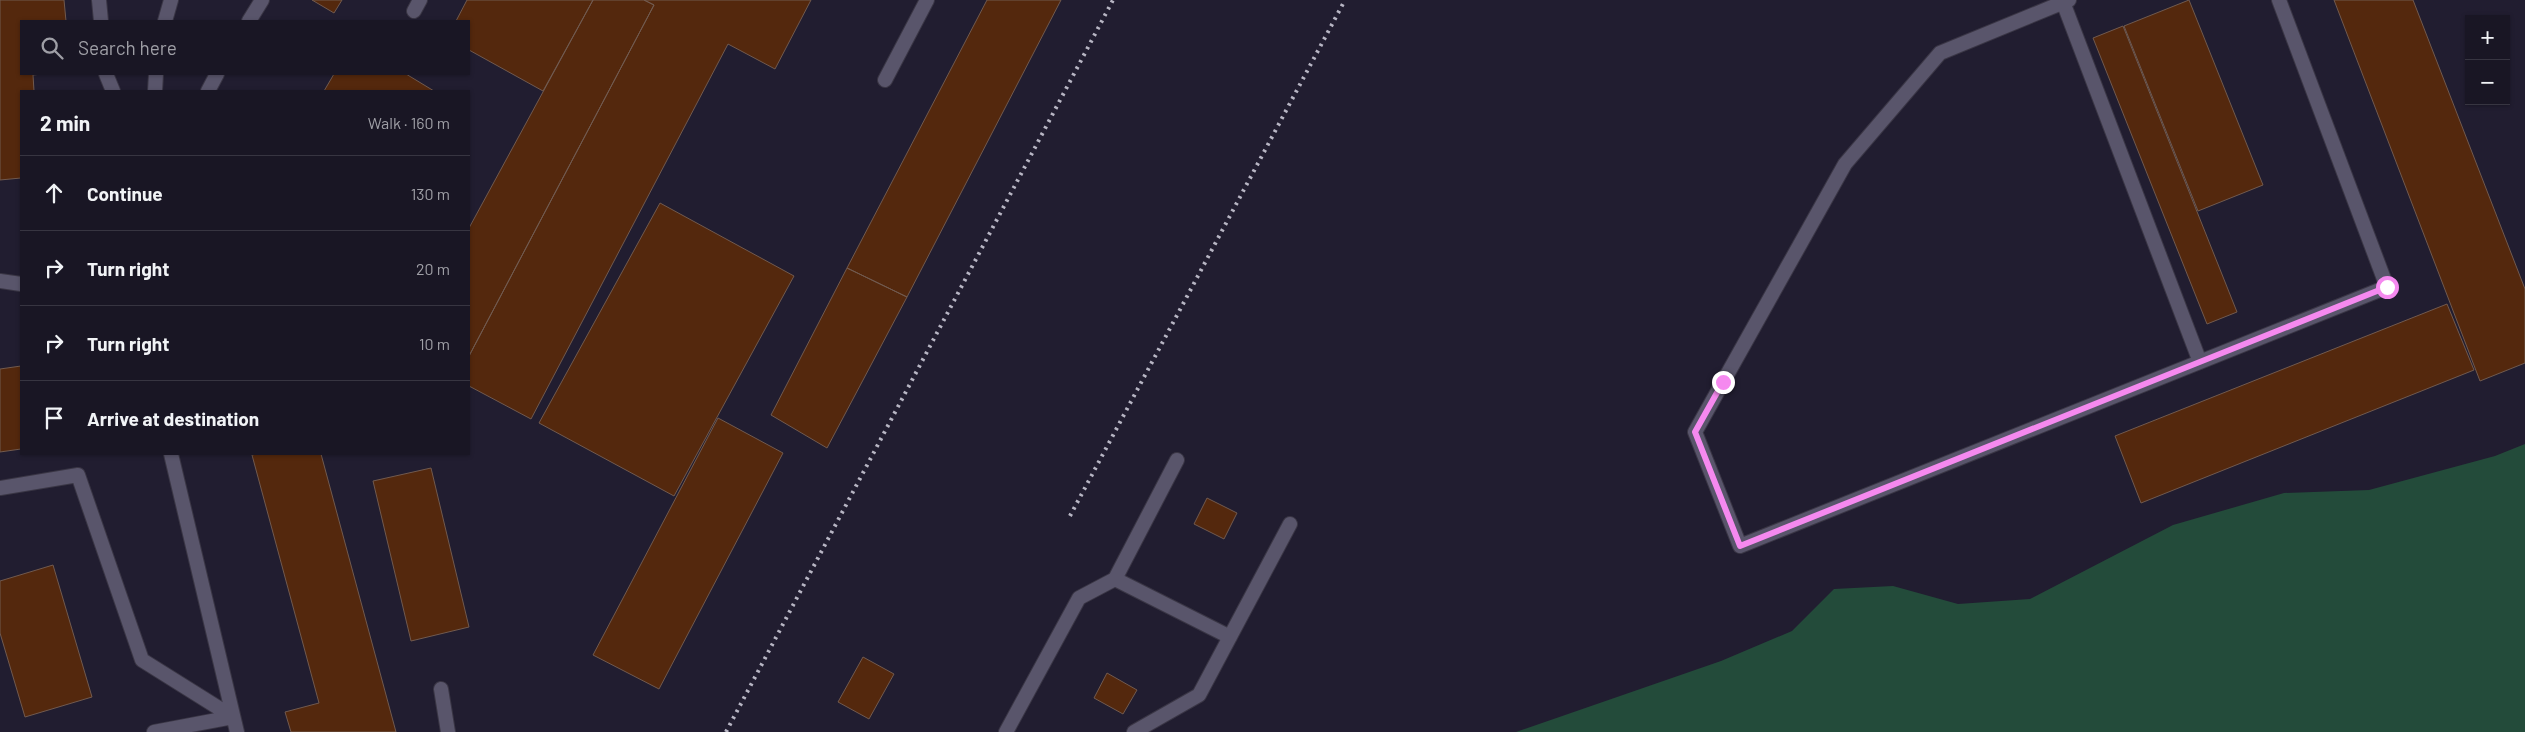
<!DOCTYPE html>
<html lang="en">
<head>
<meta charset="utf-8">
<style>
  :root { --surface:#191624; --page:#262331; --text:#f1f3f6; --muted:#9f9fa6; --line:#373541 }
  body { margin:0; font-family:Barlow,sans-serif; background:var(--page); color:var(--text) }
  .controls { position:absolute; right:15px; top:15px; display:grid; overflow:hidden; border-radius:0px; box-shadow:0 1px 4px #0004 }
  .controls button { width:45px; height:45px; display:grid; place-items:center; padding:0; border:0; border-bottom:1px solid var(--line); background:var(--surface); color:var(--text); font:25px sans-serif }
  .stop { position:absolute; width:15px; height:15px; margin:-11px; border:4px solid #f589ef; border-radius:50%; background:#fff }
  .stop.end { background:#f589ef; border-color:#fff; box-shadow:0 1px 5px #0008 }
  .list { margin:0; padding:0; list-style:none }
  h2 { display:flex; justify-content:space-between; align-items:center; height:65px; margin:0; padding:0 20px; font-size:21px }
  h2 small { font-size:16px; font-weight:400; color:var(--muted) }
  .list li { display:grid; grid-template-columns:32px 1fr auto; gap:15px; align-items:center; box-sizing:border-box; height:75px; padding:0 20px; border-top:1px solid var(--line) }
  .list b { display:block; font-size:19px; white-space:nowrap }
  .list em { font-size:16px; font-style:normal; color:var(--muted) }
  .icon { flex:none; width:28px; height:28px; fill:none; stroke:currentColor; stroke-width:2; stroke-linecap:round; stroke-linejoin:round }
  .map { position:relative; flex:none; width:2525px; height:732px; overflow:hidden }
  .search { position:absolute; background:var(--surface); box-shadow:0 1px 4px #0004; left:20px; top:20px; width:450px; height:55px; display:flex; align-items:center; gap:12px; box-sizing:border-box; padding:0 18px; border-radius:0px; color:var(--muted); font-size:19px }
  .panel { position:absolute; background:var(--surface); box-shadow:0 1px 4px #0004; left:20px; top:90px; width:450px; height:365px; border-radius:0px }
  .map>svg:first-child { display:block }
</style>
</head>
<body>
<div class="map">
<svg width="2525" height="732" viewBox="0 0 2525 732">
  <rect width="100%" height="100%" fill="#211d30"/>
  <!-- green -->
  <path fill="#234b3a" d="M2525,444V732H1516L1721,661L1792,631L1834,589L1893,586L1958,604L2030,599L2173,525L2284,493L2369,490L2495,456Z"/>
  <!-- building -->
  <path fill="#54280d" stroke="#715a4f" d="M0,0H64L66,21H21V74H42L33,75L34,91H21V178L0,180Z
    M312,0H342L334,13Z
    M467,0H593L543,91L469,50V21H456Z
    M593,0H644L654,5L469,356V228Z
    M644,0H811L775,69L728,44L531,419L469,386V356L654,5Z
    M987,0H1061L907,297L847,268Z
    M2189,0L2263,185L2198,211L2124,26Z
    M2334,0H2413L2525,289V363L2480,381Z
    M2123,26L2237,312L2207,324L2093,38Z
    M334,74H406L434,91H324Z
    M660,203L794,276L674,496L539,423Z
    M847,268L907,297L827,448L771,415Z
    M2447,304L2474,370L2141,503L2115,436Z
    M21,366V449L0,452V369Z
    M718,418L783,453L659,689L593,655Z
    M257,454H321L396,732H291L285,712L319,703L252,455Z
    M431,468L469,627L411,641L373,481Z
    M1207,498L1237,513L1224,539L1194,524Z
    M53,565L92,697L25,717L0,633V581Z
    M863,657L894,674L869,719L838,702Z
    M1107,673L1137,690L1123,714L1094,698Z"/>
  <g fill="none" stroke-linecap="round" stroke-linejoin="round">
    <defs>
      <path id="service" d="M99,0L101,21
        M2069,0L1940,53L1845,164L1695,432L1740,546L2387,287L2279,0
        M2063,2L2200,362
        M414,11L420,0
        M165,21L171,0
        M249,21L262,0
        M106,74L113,91
        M885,80L927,0
        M155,91L156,74
        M208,91L217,74
        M0,281L21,284
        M171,454L237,732
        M0,488L78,475L142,660L233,717
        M1115,579L1177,460
        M441,689L448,732
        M154,732L233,717
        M1006,732L1079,598L1115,579L1230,637
        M1134,732L1199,695L1290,524"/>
    </defs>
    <!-- service casing -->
    <use href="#service" stroke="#3a3645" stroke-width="16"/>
    <!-- service -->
    <use href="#service" stroke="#59556b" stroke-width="14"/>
    <!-- rail -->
    <path stroke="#b8b6c4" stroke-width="4" stroke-dasharray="2.5 5" stroke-linecap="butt" d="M1070,516L1345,0
      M726,732L1113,0"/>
  </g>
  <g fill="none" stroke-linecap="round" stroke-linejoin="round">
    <!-- route -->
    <path stroke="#f589ef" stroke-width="6" d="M1723,382L1695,432L1740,546L2387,287"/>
  </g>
</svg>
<div class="controls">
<button>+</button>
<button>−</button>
</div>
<div class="stop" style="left:2387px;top:287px"></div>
<div class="stop end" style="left:1723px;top:382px"></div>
<div class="search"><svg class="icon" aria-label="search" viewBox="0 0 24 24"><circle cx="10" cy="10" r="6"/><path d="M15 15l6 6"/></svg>Search here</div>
<section class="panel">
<h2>2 min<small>Walk · 160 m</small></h2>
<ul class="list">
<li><svg class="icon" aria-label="ahead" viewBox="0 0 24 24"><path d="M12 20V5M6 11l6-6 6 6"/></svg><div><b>Continue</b></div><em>130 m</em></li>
<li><svg class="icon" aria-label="right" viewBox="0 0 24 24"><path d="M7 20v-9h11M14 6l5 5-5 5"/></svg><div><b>Turn right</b></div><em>20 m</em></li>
<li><svg class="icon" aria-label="right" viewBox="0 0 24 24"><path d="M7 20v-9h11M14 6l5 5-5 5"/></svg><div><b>Turn right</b></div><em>10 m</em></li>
<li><svg class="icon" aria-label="arrive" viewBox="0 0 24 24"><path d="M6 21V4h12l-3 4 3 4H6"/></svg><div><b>Arrive at destination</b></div></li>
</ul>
</section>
</div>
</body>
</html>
